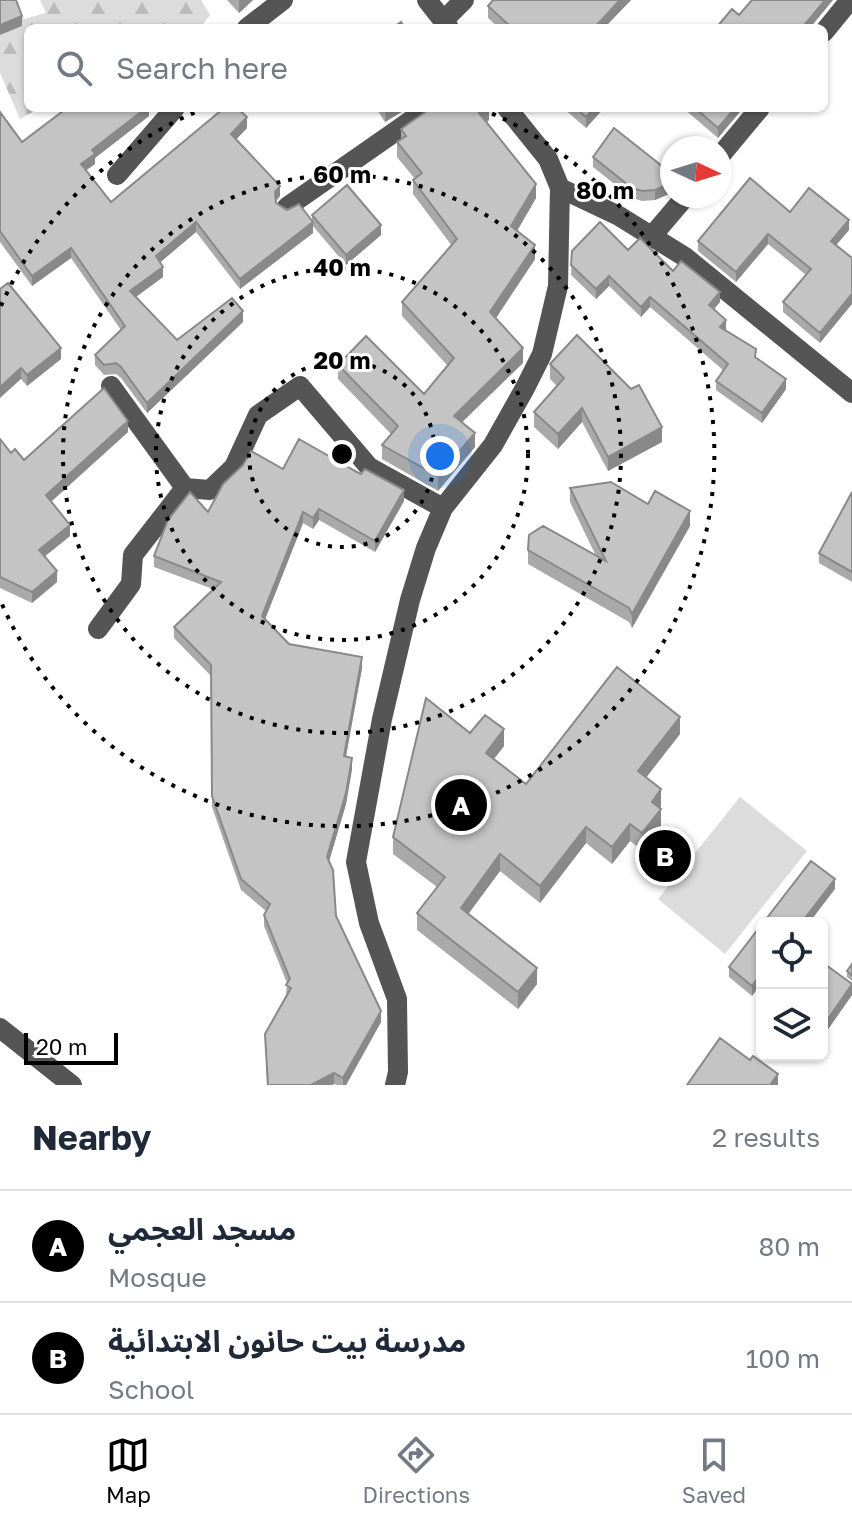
<!DOCTYPE html>
<html lang="en">
<head>
<meta charset="utf-8">
<style>
  :root { --surface:#fff; --page:#f2f2f3; --text:#1f2937; --muted:#747a83; --line:#e0e1e3; --accent:#000 }
  body { margin:0; font-family:"Golos Text","Noto Sans Arabic",sans-serif; background:var(--page); color:var(--text) }
  .controls { position:absolute; right:24px; bottom:24px; display:grid; overflow:hidden; border-radius:12px; box-shadow:0 2px 6px #0004 }
  .controls button { width:72px; height:72px; display:grid; place-items:center; padding:0; border:0; border-bottom:2px solid var(--line); background:var(--surface); color:var(--text); font:40px sans-serif }
  .compass { position:absolute; left:660px; top:136px; width:72px; height:72px; border-radius:50%; background:var(--surface); box-shadow:0 2px 6px #0004; rotate:94deg }
  .scale { position:absolute; left:24px; bottom:20px; width:94px; box-sizing:border-box; padding-left:8px; border:4px solid #000; border-top:0; font-size:22px; line-height:28px; white-space:nowrap; color:#000; -webkit-text-stroke:6px #fff; paint-order:stroke }
  .you { position:absolute; left:440px; top:456px; width:28px; height:28px; margin:-20px; border:6px solid #fff; border-radius:50%; background:#1a73e8; box-shadow:0 0 0 12px #1a73e833 }
  .badge { display:grid; place-items:center; width:52px; height:52px; border-radius:50%; background:var(--accent); color:#fff; font-size:26px; font-weight:700 }
  .pin { position:absolute; translate:-50% -50%; border:4px solid #fff; box-shadow:0 2px 8px #0006 }
  .list { margin:0; padding:0; list-style:none }
  h2 { display:flex; justify-content:space-between; align-items:center; height:104px; margin:0; padding:0 32px; font-size:34px }
  h2 small { font-size:26px; font-weight:400; color:var(--muted) }
  .list li { display:grid; grid-template-columns:52px 1fr auto; gap:24px; align-items:center; box-sizing:border-box; height:112px; padding:0 32px; border-top:2px solid var(--line) }
  .list b { display:block; font-size:30px; white-space:nowrap }
  .list p { margin:0; font-size:26px; white-space:nowrap; color:var(--muted) }
  .list em { font-size:26px; font-style:normal; color:var(--muted) }
  .icon { flex:none; width:44px; height:44px; fill:none; stroke:currentColor; stroke-width:2; stroke-linecap:round; stroke-linejoin:round }
  .map { position:relative; flex:none; width:852px; height:1085px; overflow:hidden }
  .search { position:absolute; background:var(--surface); box-shadow:0 2px 6px #0004; left:24px; right:24px; top:24px; height:88px; display:flex; align-items:center; gap:20px; box-sizing:border-box; padding:0 28px; border-radius:12px; color:var(--muted); font-size:30px }
  .sheet { height:328px; background:var(--surface) }
  nav { display:flex; justify-content:space-around; align-items:center; box-sizing:border-box; height:112px; border-top:2px solid var(--line); background:var(--surface); font-size:22px; color:var(--muted) }
  nav a { display:grid; justify-items:center; gap:4px }
  nav .on { color:var(--accent) }
  .map>svg:first-child { display:block }
</style>
</head>
<body>
<div class="map">
<svg width="852" height="1085" viewBox="0 0 852 1085">
  <defs>
    <pattern id="forest-firs" width="22" height="20" patternUnits="userSpaceOnUse" patternTransform="scale(2)"><rect width="22" height="20" fill="#dcdcdc"/><path d="M5 1l3.5 6h-7zM16 11l3.5 6h-7z" fill="#bbb"/></pattern>
  </defs>
  <rect width="100%" height="100%" fill="#fff"/>
  <!-- forest -->
  <path fill="url(#forest-firs)" d="M0,0H14L24,19L46,13L40,0H201L210,15L200,28H28V108H40L20,119L0,73Z"/>
  <!-- park -->
  <path fill="#dcdcdc" d="M740,797L807,851L725,954L658,899Z"/>
  <g fill="none" stroke-linecap="round" stroke-linejoin="round">
    <!-- minor -->
    <path stroke="#555" stroke-width="20" d="M427,0L449,28
      M444,20L464,0
      M247,28L283,0
      M824,32L850,0
      M720,156L760,108
      M117,175L175,108
      M560,188L619,216L685,257L852,393
      M287,207L429,108
      M652,236L686,196
      M111,386L185,488L210,490L234,467L258,415L300,386L369,467L443,508
      M98,629L131,584L133,555L185,488
      M0,1028L72,1085
      M395,1085L398,1072L397,999L369,923L356,862L382,719L410,600L426,548L443,508L493,445L525,388L542,354L558,286L560,188L548,159L507,108"/>
  </g>
  <!-- wall -->
  <path fill="#a9a9a9" d="M227,0H253L239,13Z
    M631,0L604,28H499L488,18V6Z
    M149,108V116L95,158V164L86,170L111,202L247,128L236,139L280,196L276,201V203L312,221V215L381,235L346,265L313,226V233L240,289L196,232L160,262L163,277L136,297L177,340L243,322L147,413L121,378L116,374L104,375L95,365V355L121,330L71,258L32,286L0,242V112L22,142Z
    M376,108H408L385,122Z
    M489,108V120L487,122L536,198L517,231L535,259L496,318L523,363L462,422L475,447L438,491L382,459V445L391,434L338,379V365L424,394L447,365L402,316V302L452,246L413,194V180L415,179L397,157V142L401,139V129Z
    M563,108H604L586,128Z
    M683,108H743L718,138Z
    M593,157L671,193L655,200L642,201L632,198L593,167Z
    M790,212L849,230L836,245L820,343L783,312V302L806,275L768,244L736,282L698,251V241Z
    M628,250L673,271L720,302L714,309L726,331L756,358L786,389L762,423L716,390V381L723,370L650,307L641,317L609,286L596,299L571,275L572,251Z
    M0,289L61,359L27,386L21,379Z
    M550,364L662,442L608,471L582,422L558,449L534,427V412L557,386L550,379Z
    M128,432L51,502L70,536L45,556L57,582L32,603L0,588V439L11,453L24,460Z
    M283,469L404,501L375,552L319,520L313,529L303,523L265,619L289,644L362,668L346,756L352,769L346,804L329,861L336,916L381,1022L346,1085H337L334,1084L332,1085H267L265,1034L286,995L287,983L264,926V915L266,911L241,890L212,807L211,676L174,638V627L213,589L154,567V556L208,512Z
    M570,488L648,504L690,526L632,628L629,622L528,564V550L596,556L570,502Z
    M852,492V582L819,563V553Z
    M470,733L504,746L494,759L526,784L680,734L646,777L661,806L660,809L661,826L642,850L630,841L612,864L586,843L540,903L500,871L468,914L537,984L518,1009L417,930V913L437,887L393,854V837Z
    M762,924V986L760,985L752,996L729,977V967Z
    M822,962L852,984V995L826,1032L822,1029Z
    M852,964V981L847,977V971Z"/>
  <!-- shaded-wall -->
  <path fill="#898989" d="M239,0H253L239,13Z
    M620,0H631L604,28H595Z
    M825,0H833L810,28H802Z
    M22,16V26L0,35V25Z
    M146,108H149V116L95,158V164L81,174V164L92,150Z
    M386,108H408L385,122Z
    M486,108H489V120L479,127V113Z
    M594,108H604L586,128V117Z
    M735,108H743L718,138V128Z
    M247,117V128L231,145V134Z
    M672,182L671,193L655,200V190Z
    M536,184V198L511,241V226Z
    M280,186V196L275,202V192Z
    M849,220V230L831,251V241Z
    M196,222V232L156,266V256Z
    M313,222V233L240,289V279Z
    M381,225V235L346,265V255Z
    M768,234V244L736,282V272Z
    M535,245V259L490,327V312Z
    M71,248V258L32,286V276Z
    M163,267V277L130,301V291Z
    M609,276V286L596,299V289Z
    M720,292V302L709,315V305Z
    M852,294V304L820,343V333Z
    M650,297V307L641,317V307Z
    M243,311V322L147,413V403Z
    M726,320V330L720,337V327Z
    M61,348V359L27,386V375Z
    M523,348V363L454,430V416Z
    M21,368V379L0,398V387Z
    M786,379V389L762,423V413Z
    M582,408V422L558,449V434Z
    M128,421V432L46,506V495Z
    M662,427V442L608,471V457Z
    M475,433V447L438,491V476Z
    M404,490V501L375,552V541Z
    M319,509V520L313,529V518Z
    M690,511V526L632,628V614Z
    M303,512V523L262,627V616Z
    M70,525V536L39,561V550Z
    M57,571V582L32,603V592Z
    M362,657V668L344,767V756Z
    M680,717V734L638,788V771Z
    M504,729V746L486,769V753Z
    M352,758V769L346,804L327,868V857Z
    M661,789V806L652,819V802Z
    M661,809V826L642,850V833Z
    M630,824V841L612,864V847Z
    M586,827V843L540,903V886Z
    M500,854V871L461,924V908Z
    M835,879V889L809,923H801Z
    M537,968V984L518,1009V992Z
    M760,975V985L752,996V986Z
    M852,985V995L826,1032V1022Z
    M381,1011V1022L346,1085H343V1078Z
    M334,1073V1084L332,1085H311Z
    M778,1074V1085H770Z"/>
  <!-- building -->
  <path fill="#c4c4c4" stroke="#898989" stroke-width="2" d="M0,0H16L22,16L0,25Z
    M493,0H620L595,27L597,28H512L488,6Z
    M752,0H825L802,28H716L732,9L739,15Z
    M401,22L405,28H393Z
    M67,108H146L92,150L95,154L81,164L111,202L224,108H237L247,117L231,134L280,186L275,192L276,203L287,210L299,204L313,222L240,279L196,222L156,256L163,267L130,291L177,340L232,298L243,311L147,403L121,367L116,363L104,365L95,355L125,326L71,248L32,276L0,231V112L22,142Z
    M431,108H486L479,113L536,184L511,226L535,245L490,312L523,348L454,416L475,433L438,476L382,445L398,426L338,365L366,336L424,394L454,358L402,302L457,239L413,180L422,173L397,142L406,136L401,129Z
    M576,108H594L586,117Z
    M695,108H735L718,128Z
    M614,128L672,174L671,183L655,190L642,191L632,188L593,157Z
    M750,178L790,212L809,188L849,220L831,241L852,258V294L820,333L783,302L811,269L768,234L736,272L698,241Z
    M347,185L381,225L346,255L312,215Z
    M600,222L628,250L640,238L673,271L681,261L720,292L709,305L726,320L720,327L756,349L755,357L786,379L762,413L716,381L728,364L650,297L641,307L609,276L596,289L571,265L572,251Z
    M8,283L61,348L27,375L21,368L0,387V289Z
    M577,335L631,389L639,385L662,427L608,457L582,408L558,434L534,412L564,378L550,364Z
    M104,388L128,421L46,495L70,525L39,550L57,571L32,592L0,577V439L11,453L15,449L24,460Z
    M299,439L357,472L361,474L365,469L404,490L375,541L319,509L313,518L303,512L262,616L289,644L362,657L344,756L352,758L346,793L327,857L333,870L336,916L381,1011L343,1078L334,1073L311,1085H268L265,1034L291,988L286,985L290,979L264,915L270,904L241,879L212,796L211,665L174,627L221,582L154,556L168,520L190,492L208,512L223,484L243,465L251,451L283,469Z
    M611,482L648,504L655,491L690,511L632,614L629,608L528,550L529,535L543,526L606,561L570,488Z
    M852,492V572L819,553Z
    M617,667L680,717L638,771L661,789L652,802L661,809L642,833L630,824L612,847L586,827L540,886L500,854L461,908L537,968L518,992L417,913L445,877L393,837L426,698L470,733L485,715L504,729L486,753L526,784Z
    M811,861L835,879L801,923H763Z
    M762,924V976L760,975L752,986L729,967Z
    M822,962L852,984L826,1022L822,1019Z
    M852,964V975L847,971Z
    M720,1038L750,1060L753,1056L778,1074L770,1085H687Z"/>
  <!-- distance rings -->
  <g fill="none" stroke="#000" stroke-width="4" stroke-dasharray="4 8">
    <circle cx="342" cy="454" r="93"/>
    <circle cx="342" cy="454" r="186"/>
    <circle cx="342" cy="454" r="279"/>
    <path d="M1 306A372 372 0 0 1 203 109M481 109A372 372 0 1 1 1 602"/>
  </g>
  <circle cx="342" cy="454" r="12" fill="#000" stroke="#fff" stroke-width="4"/>
  <g font-size="24" text-anchor="middle" font-weight="bold" fill="#000" stroke="#fff" stroke-width="6" stroke-linejoin="round" paint-order="stroke">
    <text x="342" y="183">60 m</text>
    <text x="605" y="199">80 m</text>
    <text x="342" y="276">40 m</text>
    <text x="342" y="369">20 m</text>
  </g>
</svg>
<div class="controls">
<button><svg class="icon" aria-label="locate" viewBox="0 0 24 24"><circle cx="12" cy="12" r="6"/><path d="M12 2v4M12 18v4M2 12h4M18 12h4"/></svg></button>
<button><svg class="icon" aria-label="layers" viewBox="0 0 24 24"><path d="M12 4l9 5-9 5-9-5zM3 14l9 5 9-5"/></svg></button>
</div>
<svg class="compass" viewBox="-18 -18 36 36"><path d="M0-13l5 13h-10z" fill="#e53935"/><path d="M0 13l5-13h-10z" fill="#747a83"/></svg>
<div class="scale">20 m</div>
<div class="you"></div>
<div class="pin badge" style="left:461px;top:805px">A</div>
<div class="pin badge" style="left:665px;top:856px">B</div>
<div class="search"><svg class="icon" aria-label="search" viewBox="0 0 24 24"><circle cx="10" cy="10" r="6"/><path d="M15 15l6 6"/></svg>Search here</div>
</div>
<section class="sheet">
<h2>Nearby<small>2 results</small></h2>
<ul class="list">
<li><span class="badge">A</span><div><b>مسجد العجمي</b><p>Mosque</p></div><em>80 m</em></li>
<li><span class="badge">B</span><div><b>مدرسة بيت حانون الابتدائية</b><p>School</p></div><em>100 m</em></li>
</ul>
</section>
<nav>
<a class="on"><svg class="icon" aria-label="map" viewBox="0 0 24 24"><path d="M3 6l6-2 6 2 6-2v14l-6 2-6-2-6 2zM9 4v14M15 6v14"/></svg>Map</a>
<a><svg class="icon" aria-label="directions" viewBox="0 0 24 24"><path d="M12 3l9 9-9 9-9-9zM9 14v-3h6M13 9l2 2-2 2"/></svg>Directions</a>
<a><svg class="icon" aria-label="saved" viewBox="0 0 24 24"><path d="M7 4h10v16l-5-4-5 4z"/></svg>Saved</a>
</nav>
</body>
</html>
